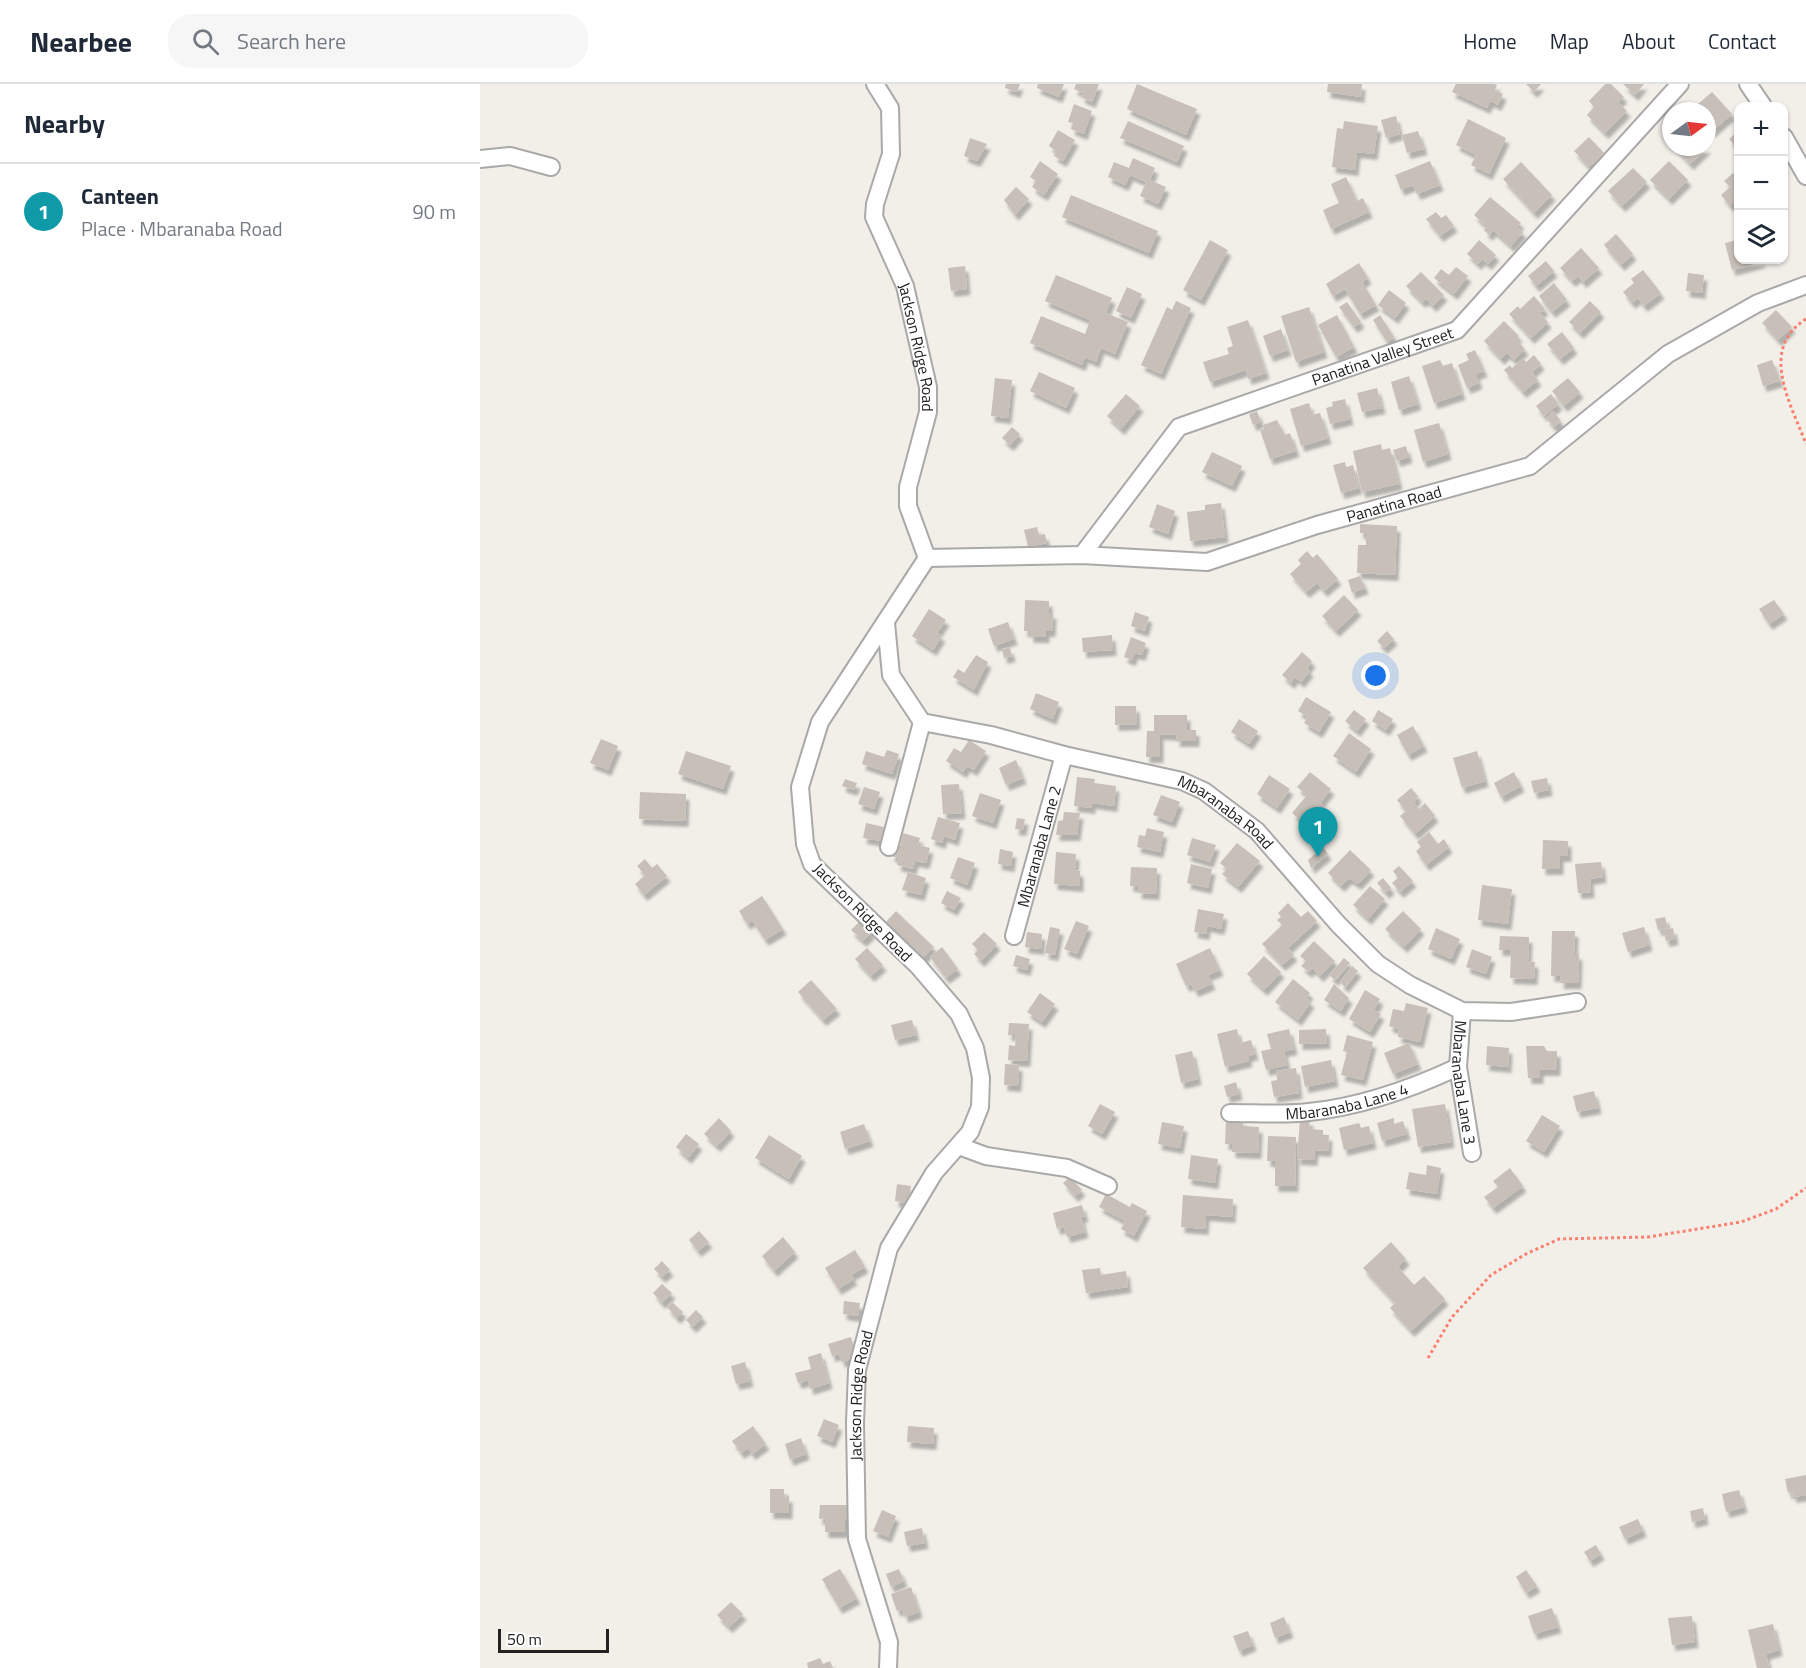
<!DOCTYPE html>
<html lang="en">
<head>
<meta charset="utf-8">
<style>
  :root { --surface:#fff; --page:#f6f6f7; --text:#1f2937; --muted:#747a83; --line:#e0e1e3; --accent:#d93025 }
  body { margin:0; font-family:"Titillium Web",sans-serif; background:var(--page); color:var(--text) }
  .controls { position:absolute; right:18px; top:18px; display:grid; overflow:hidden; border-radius:12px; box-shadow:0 2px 4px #0004 }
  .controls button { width:54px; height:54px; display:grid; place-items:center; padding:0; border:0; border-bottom:2px solid var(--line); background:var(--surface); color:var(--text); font:30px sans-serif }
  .compass { position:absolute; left:1182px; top:18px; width:54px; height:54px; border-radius:50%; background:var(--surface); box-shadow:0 2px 4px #0004; rotate:75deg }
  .scale { position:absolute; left:18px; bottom:15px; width:111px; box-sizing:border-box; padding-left:6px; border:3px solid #222; border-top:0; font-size:16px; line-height:21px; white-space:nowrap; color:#222; -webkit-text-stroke:4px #fff; paint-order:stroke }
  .you { position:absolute; left:896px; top:592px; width:21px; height:21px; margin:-15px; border:4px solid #fff; border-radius:50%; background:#1a73e8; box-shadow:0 0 0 9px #1a73e833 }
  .badge { display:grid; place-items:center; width:39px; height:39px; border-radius:50%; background:var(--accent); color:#fff; font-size:20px; font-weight:700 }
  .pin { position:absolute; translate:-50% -50px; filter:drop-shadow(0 2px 3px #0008) }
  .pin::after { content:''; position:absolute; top:32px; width:21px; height:18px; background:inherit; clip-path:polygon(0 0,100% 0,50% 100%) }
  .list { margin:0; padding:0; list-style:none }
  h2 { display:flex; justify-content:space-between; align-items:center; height:78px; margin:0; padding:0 24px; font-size:26px }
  h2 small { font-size:20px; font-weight:400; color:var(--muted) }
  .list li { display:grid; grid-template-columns:39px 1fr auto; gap:18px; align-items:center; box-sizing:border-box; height:96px; padding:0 24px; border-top:2px solid var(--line) }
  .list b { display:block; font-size:22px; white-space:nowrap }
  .list p { margin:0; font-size:20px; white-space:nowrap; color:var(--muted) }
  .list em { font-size:20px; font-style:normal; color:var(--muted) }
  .icon { flex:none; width:33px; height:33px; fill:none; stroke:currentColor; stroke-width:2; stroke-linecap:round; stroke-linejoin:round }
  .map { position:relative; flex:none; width:1326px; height:1584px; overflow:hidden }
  header { display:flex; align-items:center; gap:36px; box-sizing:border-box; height:84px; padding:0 30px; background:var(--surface); border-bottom:2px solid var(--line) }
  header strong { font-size:28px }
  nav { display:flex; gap:33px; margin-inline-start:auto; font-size:21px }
  .search { width:420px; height:54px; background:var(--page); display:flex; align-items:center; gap:15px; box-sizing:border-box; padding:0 21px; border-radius:24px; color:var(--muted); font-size:22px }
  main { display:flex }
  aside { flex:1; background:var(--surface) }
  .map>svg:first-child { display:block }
</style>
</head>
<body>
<header>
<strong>Nearbee</strong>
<div class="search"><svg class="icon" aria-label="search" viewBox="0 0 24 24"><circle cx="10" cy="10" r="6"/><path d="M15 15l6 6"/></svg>Search here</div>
<nav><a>Home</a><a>Map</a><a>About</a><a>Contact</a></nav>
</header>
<main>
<aside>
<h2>Nearby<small></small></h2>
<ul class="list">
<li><span class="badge" style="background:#0f9aa8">1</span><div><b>Canteen</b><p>Place · Mbaranaba Road</p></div><em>90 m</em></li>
</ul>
</aside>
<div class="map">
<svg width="1326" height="1584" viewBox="0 0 1326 1584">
  <defs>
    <filter id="shadow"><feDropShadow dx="3.5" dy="6" stdDeviation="1.5" flood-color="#0004"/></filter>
  </defs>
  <rect width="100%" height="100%" fill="#f2efe9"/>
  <!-- building -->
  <path fill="#c7bfb8" filter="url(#shadow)" d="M526,0H540L537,8L525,4Z
    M558,0H584L579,13L557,4Z
    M596,0H619L612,18L601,13L603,9L594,5Z
    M657,0L717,25L706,51L647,25Z
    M848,0H882L881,13L847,8Z
    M976,0H1014L1017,1L1015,6L1023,10L1018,21L1010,17L1007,24L972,8Z
    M1046,0H1061L1054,8Z
    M1125,0H1131L1144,13L1138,18L1147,27L1125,49L1107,31L1114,23L1109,17Z
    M1143,0H1164L1155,11Z
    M1232,8L1252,30L1231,48L1227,43V27L1212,25Z
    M594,20L612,27L604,50L591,45L593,39L588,38Z
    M916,32L920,50L906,54L901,36Z
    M988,35L1026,54L1009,90L991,81L996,71L976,61Z
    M648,37L704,62L697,78L640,54Z
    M864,37L898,42L894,70L877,68L875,86L852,83L857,44L863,45Z
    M578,46L595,56L583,77L574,72L576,67L569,62Z
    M938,47L944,65L927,69L922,51Z
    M1258,47V66L1249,55Z
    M1109,53L1124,69L1109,83L1094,67Z
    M490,54L507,60L497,77L484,72Z
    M1194,63H1228L1210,80Z
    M653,74L675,84L670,96L686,103L678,120L660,112L666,98L650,91L645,101L628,93L634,78L649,84Z
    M560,77L578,90L564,111L552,103L556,97L550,93Z
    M950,77L960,101L937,110L933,101L921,106L915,91Z
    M1189,77L1208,96L1189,115L1170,96Z
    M1041,78L1072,111L1054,129L1023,95Z
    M1153,84L1167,98L1142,122L1128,107Z
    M1253,89L1258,95V114L1250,122L1241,111L1250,103L1244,97Z
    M866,93L877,117L883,114L889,128L851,145L843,126L859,119L851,100Z
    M536,103L549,115L535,131L524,116Z
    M591,111L678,147L669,169L582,133Z
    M1010,113L1041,139L1037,143L1043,148L1031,162L1013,146L1009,151L1004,146L1007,143L994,131Z
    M956,128L961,134L966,131L974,142L960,152L946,135Z
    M1136,150L1153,170L1141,181L1124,161Z
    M730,156L748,166L721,216L703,206Z
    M999,156L1016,171L1008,180L1002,175L998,180L987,170Z
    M1257,156L1258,176H1281L1282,178L1252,186L1245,159Z
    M1101,164L1119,184L1103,198L1098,192L1092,197L1080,184Z
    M1066,177L1074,187L1056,202L1048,192Z
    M879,179L888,194L882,198L896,221L880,230L865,205L853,212L846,200Z
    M485,182L487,205L471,207L468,184Z
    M976,183L988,192L974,210L954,194L961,185L969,191Z
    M1163,186L1181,209L1164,222L1158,214L1152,219L1143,208L1154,199L1151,195Z
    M941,188L964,211L953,222L946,215L942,218L926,202Z
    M1208,189L1224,191L1222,209L1206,207Z
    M576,191L632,214L626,229L648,238L635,270L621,264L616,278L605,273L602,281L550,259L561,232L605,250L610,236L565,217Z
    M1074,199L1087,216L1072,228L1059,212Z
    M647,203L662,210L651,234L636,227Z
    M909,206L926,219L915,234L898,221Z
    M1054,212L1065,225L1060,229L1068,238L1051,254L1029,230L1038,222L1040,225Z
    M696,217L711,224L681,290L661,281L687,223L692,226Z
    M1110,217L1121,228L1100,249L1089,238Z
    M867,218L881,238L874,243L859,223Z
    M829,223L844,268L816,278L801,232Z
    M1296,226L1312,243L1298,256L1282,239Z
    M857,231L874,263L856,273L838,241Z
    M900,231L914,253L907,258L893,236Z
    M768,236L786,289L768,295L766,286L730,298L723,278L749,270L747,264L753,262L747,243Z
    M1024,237L1039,252L1036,255L1045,265L1034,276L1027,269L1021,275L1004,257Z
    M801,245L808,266L790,272L783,252Z
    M1082,248L1094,264L1080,275L1067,260Z
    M995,266L1004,287L996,290L999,299L987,304L978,281L989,276L986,270Z
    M1054,271L1061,280L1052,288L1058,296L1043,308L1024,286L1030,281L1032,284L1043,274L1046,278Z
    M960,276L963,282L972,279L982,310L954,319L942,282Z
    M1292,276L1300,297L1283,302L1277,281Z
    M559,288L595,304L586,324L550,307Z
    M929,292L938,320L919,326L911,298Z
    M515,294L532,296L528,334L511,332Z
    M1088,294L1100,308L1084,322L1072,307Z
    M897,304L902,324L882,328L877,309Z
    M646,310L660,322L641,345L627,332Z
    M1071,310L1079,320L1064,332L1056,322Z
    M865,315L870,335L850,340L846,324L853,322L852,318Z
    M829,319L833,331L840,329L848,354L821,362L810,325Z
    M777,327L781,338L773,341L769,330Z
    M1073,327L1081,337L1074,343L1066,334Z
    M797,336L805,351L810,349L816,367L790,375L780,346L784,345L783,341Z
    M959,339L968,370L943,378L934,346Z
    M532,343L540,350L530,361L522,354Z
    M901,360L902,366L910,364L919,400L882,408L873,367Z
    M926,362L929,373L917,377L913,366Z
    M732,368L762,382L752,402L722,388Z
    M865,378L866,383L873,381L879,404L861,409L853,381Z
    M741,419L745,453L710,457L707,428L725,426V421Z
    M677,420L695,427L688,450L669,443Z
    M880,440L917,442L915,491L877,489L878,461H886V449H880Z
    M557,443L559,451L565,450L567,459L548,463L544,446Z
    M827,467L833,474L837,470L858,495L844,507L837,499L826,508L810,490L821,480L818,476Z
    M880,492L885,504L872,509L868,496Z
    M864,511L878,526L856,547L842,532Z
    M545,516L569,517V529H573L572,547H566V553H550V547H544Z
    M1294,516L1304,530L1289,540L1279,525Z
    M449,525L466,536L457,549L462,552L453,566L432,552Z
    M655,528L669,533L665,547L651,542Z
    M528,538L534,555L514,562L508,545Z
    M907,547L914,555L904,564L897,557Z
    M632,551L633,566L603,568L602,554Z
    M651,553L666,559L662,571L655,569L652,576L644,573Z
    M530,564L532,572L524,574L522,565Z
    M822,568L832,577L827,584L830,587L821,598L815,593L811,599L802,591Z
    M496,571L508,578L494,606L473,593L478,585L484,589Z
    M556,609L579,618L573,635L550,625Z
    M826,613L851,628L839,648L824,639L828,633L818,627Z
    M635,622H656L657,640L635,641Z
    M874,626L886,635L877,647L865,637Z
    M898,626L913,635L906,646L892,637Z
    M674,631H707V646H716V657H696L697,651L680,650V673H666L667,647H674Z
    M759,635L778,647L769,660L751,648Z
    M933,642L944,662L928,671L917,651Z
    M869,649L891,665L876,688L853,672Z
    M121,655L138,662L128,686L110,679Z
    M489,656L506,667L494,686L487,682L483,688L466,677L474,664L481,668Z
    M407,666L419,670L412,690L382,680L386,667L404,673Z
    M206,667L251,682L243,705L198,690Z
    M997,667L1005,697L982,704L973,674Z
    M536,676L543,694L526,701L519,684Z
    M830,688L851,705L840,719L844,722L827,742L812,729L827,711L817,703Z
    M1034,688L1041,702L1021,713L1014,699Z
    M789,691L810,705L797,724L777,710Z
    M597,693L615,695L614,699L636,702L634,722L612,719V724L594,722Z
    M1067,694L1069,706L1054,709L1051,697Z
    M365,695L377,699L374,706L362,702Z
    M479,700L482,729L463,730L461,701Z
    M384,703L400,708L394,725L378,720Z
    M931,704L938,712L934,719L939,725L945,719L955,732L935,750L920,732L926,727L917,716Z
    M160,708L206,710L205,737L159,735Z
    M500,709L521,716L513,739L492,732Z
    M681,711L700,718L692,738L673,731Z
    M584,728L600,729L597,751H576L578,737L583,736Z
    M458,733L480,739L475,756L464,752L462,759L451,755Z
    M537,734L545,735L543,746L535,745Z
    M386,739L404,743L401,757L383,754Z
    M667,744L684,748L680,768L657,763L659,751L665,752Z
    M949,748L958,760L964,755L969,763L946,781L936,767L941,763L937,758Z
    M423,749L440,754L438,761L450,764L446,779L435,777L433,785L417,781L419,774L411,772L414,761L420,762Z
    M712,754L736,761L730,778L707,771Z
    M1063,756L1088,757V772H1080V785H1062Z
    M757,759L780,777L758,803L742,790L747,785L740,779Z
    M843,763L848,770L831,784L828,776Z
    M520,765L533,768L531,782L518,780Z
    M870,766L891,786L878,800L869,794L861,802L848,789Z
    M576,768L596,770L595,786L600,787V802L574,800Z
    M478,773L495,779L487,801L470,794Z
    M165,775L172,784L177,780L187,792L164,811L155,800L165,791L157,782Z
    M1121,778L1123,793L1110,795L1111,808L1098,809L1095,780Z
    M711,780L732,785L728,804L707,799Z
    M919,782L933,797L920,808L912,799L918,794L913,787Z
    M651,783L677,784L676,810L658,809L659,802H650Z
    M428,788L446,794L441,811L422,806Z
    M903,794L911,804L906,809L897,799Z
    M1002,801L1032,805L1028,840L998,836Z
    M890,802L905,815L888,835L873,821Z
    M467,807L481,814L474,826L461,819Z
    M282,812L303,845L285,856L272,836L267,840L259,827Z
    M808,819L821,833L828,827L837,837L808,864L814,871L802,881L782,860L802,841L797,836L801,833L798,829Z
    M718,825L744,830L741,845L727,842L726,850L714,848Z
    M416,827L454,863L443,874L406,838Z
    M923,827L941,845L924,863L905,845Z
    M1185,833L1188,844L1178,846L1175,835Z
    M380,837L392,848L383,857L371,846Z
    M596,837L609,842L597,870L584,865Z
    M570,843L580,845L575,871L565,869Z
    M1164,843L1169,861L1148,868L1142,849Z
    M956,844L980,855L971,875L948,865Z
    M1193,844L1195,855L1186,857L1183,846Z
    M1072,847H1095L1094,870H1099L1098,899H1080L1081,892H1071Z
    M504,848L517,860L501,877L494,870L498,866L492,860Z
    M547,848L562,850L561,865L545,863Z
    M1020,852L1049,853L1048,877L1055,878L1054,895L1030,894L1031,866H1019Z
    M834,857L855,877L840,892L832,884L829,888L821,882L826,877L820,872Z
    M462,863L478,885L466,894L450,873Z
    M387,864L403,881L391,892L375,875Z
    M730,864L740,886L728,891L732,900L715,907L711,900L706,902L696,880Z
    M992,865L1012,873L1006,890L986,883Z
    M536,871L550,875L547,886L533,882Z
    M784,872L801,888L784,906L767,890Z
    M864,874L870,879L855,896L849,891Z
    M872,882L878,887L865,903L860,898Z
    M813,895L830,909L826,914L831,918L818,936L795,918Z
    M331,896L357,925L343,936L318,908Z
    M854,900L869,914L861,927L844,916Z
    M885,906L900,915L894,926L901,930L890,948L869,935Z
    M560,909L575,920L562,938L547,928Z
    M926,919L948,924L940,958L918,953L919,945L909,942L913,925L924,927Z
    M432,936L436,951L415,956L411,941Z
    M529,939L549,940L547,977L528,976L529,961L535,962L536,951H528Z
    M757,945L760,959L771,956L775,970L768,972L769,977L745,983L737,950Z
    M809,945L814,965L804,967L807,981L786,986L781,967L791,965L787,950Z
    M846,945L847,959L819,960V946Z
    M867,951L893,958L883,996L861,991L867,968L863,967Z
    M929,959L938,980L913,990L904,969Z
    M1007,962L1029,964L1028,983L1006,981Z
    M1046,962H1064L1067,967H1077V986H1060V994H1048Z
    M712,967L718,995L701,999L695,971Z
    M851,976L855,997L825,1003L821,982Z
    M525,980L539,981L538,1002L524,1001Z
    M816,984L819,1009L794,1013L791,997L797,996L796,987Z
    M756,998L759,1010L747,1013L744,1002Z
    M1114,1007L1118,1024L1097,1028L1093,1012Z
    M620,1020L635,1028L622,1050L608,1042Z
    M965,1020L971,1058L938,1063L932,1025Z
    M1062,1031L1080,1042L1064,1068L1046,1057Z
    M239,1034L251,1047L237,1062L224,1050Z
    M914,1034V1040L923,1037L927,1050L902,1057L897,1039Z
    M820,1035L830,1036L829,1045L843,1046V1051H849L848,1067L835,1066L834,1076L817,1075Z
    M746,1036H763V1042L779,1043L778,1069L752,1068V1060H745Z
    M682,1038L704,1042L700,1064L678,1060Z
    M879,1039L881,1044L889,1042L893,1059L864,1066L859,1044Z
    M384,1040L390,1057L365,1065L360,1048Z
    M206,1050L219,1060L208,1074L196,1063Z
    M289,1051L322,1072L309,1095L275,1074Z
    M788,1052L816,1053L815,1102H795V1077H787Z
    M711,1071L738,1075L735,1099L708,1095Z
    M947,1081L961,1084L957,1110L926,1105L929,1088L946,1091Z
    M1030,1084L1043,1102L1013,1124L1004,1113L1018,1103L1013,1097Z
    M590,1093L602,1106L595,1112L583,1099Z
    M417,1100L431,1102L428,1120L415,1117Z
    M626,1110L650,1123L652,1119L667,1127L654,1152L641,1145L645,1137L619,1123Z
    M703,1111L753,1115L752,1133L726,1131L725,1145L701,1143Z
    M602,1121L605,1132L601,1133L605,1148L587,1153L584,1143L577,1145L573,1129Z
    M219,1147L229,1158L218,1167L209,1156Z
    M303,1153L315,1168L294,1187L282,1172Z
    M911,1158L926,1175L918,1183L934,1201L944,1192L965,1215L931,1247L910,1224L915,1219L883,1184Z
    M375,1166L385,1183L371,1191L374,1195L358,1205L345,1184Z
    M182,1177L190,1186L182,1193L174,1185Z
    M620,1184L621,1191L646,1187L648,1203L606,1209L602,1186Z
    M182,1200L192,1209L182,1219L173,1209Z
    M364,1217L380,1219L378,1232L363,1230Z
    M192,1218L203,1228L197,1234L187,1223Z
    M216,1226L223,1233L213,1243L206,1236Z
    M371,1253L377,1273L362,1278L359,1270L352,1272L348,1260Z
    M341,1269L349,1299L330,1305L328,1296L318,1299L315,1289L331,1285L328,1273Z
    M265,1278L270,1297L256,1300L251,1282Z
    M344,1335L359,1341L352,1358L337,1352Z
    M273,1342L286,1360L272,1370L268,1364L261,1369L252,1357Z
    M428,1342L454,1344L453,1360L427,1358Z
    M321,1354L326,1370L310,1376L305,1360Z
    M1326,1391V1411L1313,1413L1312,1408L1308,1409L1305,1395Z
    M290,1405H304V1413L309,1412V1429H290Z
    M1259,1406L1264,1423L1246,1428L1242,1410Z
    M340,1421H370V1436H365V1448H345V1434L339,1435Z
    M1223,1424L1225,1435L1212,1438L1210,1427Z
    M402,1426L416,1432L408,1453L393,1447Z
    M1158,1435L1163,1447L1145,1455L1139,1443Z
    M442,1444L445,1459L427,1462L424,1448Z
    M1116,1461L1121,1470L1110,1477L1104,1468Z
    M360,1485L377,1514L359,1524L342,1495Z
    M419,1485L424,1497L411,1503L406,1490Z
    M1046,1486L1057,1502L1046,1509L1036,1493Z
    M431,1503L439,1528L425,1533L422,1525L417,1527L411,1510Z
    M251,1518L263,1530L249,1543L237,1531Z
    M1072,1524L1078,1543L1054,1550L1048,1532Z
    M1212,1532L1215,1558L1192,1561L1188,1534Z
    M804,1533L810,1548L795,1554L790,1539Z
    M1293,1540L1299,1566L1286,1570L1289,1584H1277L1268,1546Z
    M768,1547L773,1561L759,1567L753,1552Z
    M340,1574L343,1580L350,1577L353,1584H328L327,1579Z"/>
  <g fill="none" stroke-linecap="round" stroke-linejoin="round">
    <defs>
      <g id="minor">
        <path id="s1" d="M395,0L410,24L411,70L395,120L394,133L425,202L448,303V328L428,403V422L447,474"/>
        <path d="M1268,0L1283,22"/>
        <path d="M1304,53L1326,92"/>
        <path d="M0,75L30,72L71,83"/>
        <path id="s2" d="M602,471L699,343L977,246L1200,0"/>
        <path id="s3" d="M447,474L602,471L727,478L837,441L1050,382L1188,270L1278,219L1326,201"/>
        <path id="s4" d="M406,539L411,591L442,638L511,651L584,671L702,697L724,707L777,747L858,840L898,880L930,901L982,927L1031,928L1097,918"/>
        <path d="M409,763L442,638"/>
        <path id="s5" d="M534,852L584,671"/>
        <path id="s6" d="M982,927L978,983L992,1069"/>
        <path id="s7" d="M750,1029C776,1029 803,1031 829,1028C879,1023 933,1004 978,983"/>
        <path d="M479,1062L506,1072L587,1084L628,1102"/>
        <path id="s8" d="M408,1584L409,1558L377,1455L375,1339L377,1286L409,1164L454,1089L490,1048L500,1023L501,994L495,964L479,930L438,882L332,780L325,760L320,703L340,638L447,474"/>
      </g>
    </defs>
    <!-- minor casing -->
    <use href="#minor" stroke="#a9a9a9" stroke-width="20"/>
    <!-- path -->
    <path stroke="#fa8072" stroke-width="3" stroke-dasharray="3 3" stroke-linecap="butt" d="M1326,235C1278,265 1311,320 1326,360
      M948,1274L972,1233L1011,1191L1046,1170L1079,1155L1168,1153L1261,1138L1296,1125L1326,1104"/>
    <!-- minor -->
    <use href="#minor" stroke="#fff" stroke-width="16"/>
  </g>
  <g text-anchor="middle" stroke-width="4.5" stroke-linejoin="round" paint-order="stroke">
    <!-- street labels -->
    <g font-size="16" fill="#222" stroke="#fff">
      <text dy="6" stroke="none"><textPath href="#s1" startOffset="278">Jackson Ridge Road</textPath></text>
      <text dy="6" stroke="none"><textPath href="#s2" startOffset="376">Panatina Valley Street</textPath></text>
      <text dy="6" stroke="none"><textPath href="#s3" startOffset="476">Panatina Road</textPath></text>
      <text dy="6" stroke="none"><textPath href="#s4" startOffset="429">Mbaranaba Road</textPath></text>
      <text dy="6" stroke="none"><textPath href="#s5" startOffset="93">Mbaranaba Lane 2</textPath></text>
      <text transform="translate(383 828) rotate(45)" y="6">Jackson Ridge Road</text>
      <text dy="6" stroke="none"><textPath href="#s6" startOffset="72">Mbaranaba Lane 3</textPath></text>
      <text dy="6" stroke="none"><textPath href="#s7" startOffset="118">Mbaranaba Lane 4</textPath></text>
      <text dy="6" stroke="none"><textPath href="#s8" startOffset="278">Jackson Ridge Road</textPath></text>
    </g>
  </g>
</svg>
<div class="controls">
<button>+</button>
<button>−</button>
<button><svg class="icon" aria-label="layers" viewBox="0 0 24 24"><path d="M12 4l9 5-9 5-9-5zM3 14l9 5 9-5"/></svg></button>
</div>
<svg class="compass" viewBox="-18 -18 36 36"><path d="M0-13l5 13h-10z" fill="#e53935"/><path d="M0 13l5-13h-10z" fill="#747a83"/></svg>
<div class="scale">50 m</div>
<div class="you"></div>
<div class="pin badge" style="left:838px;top:773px;background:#0f9aa8">1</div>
</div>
</main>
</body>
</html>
